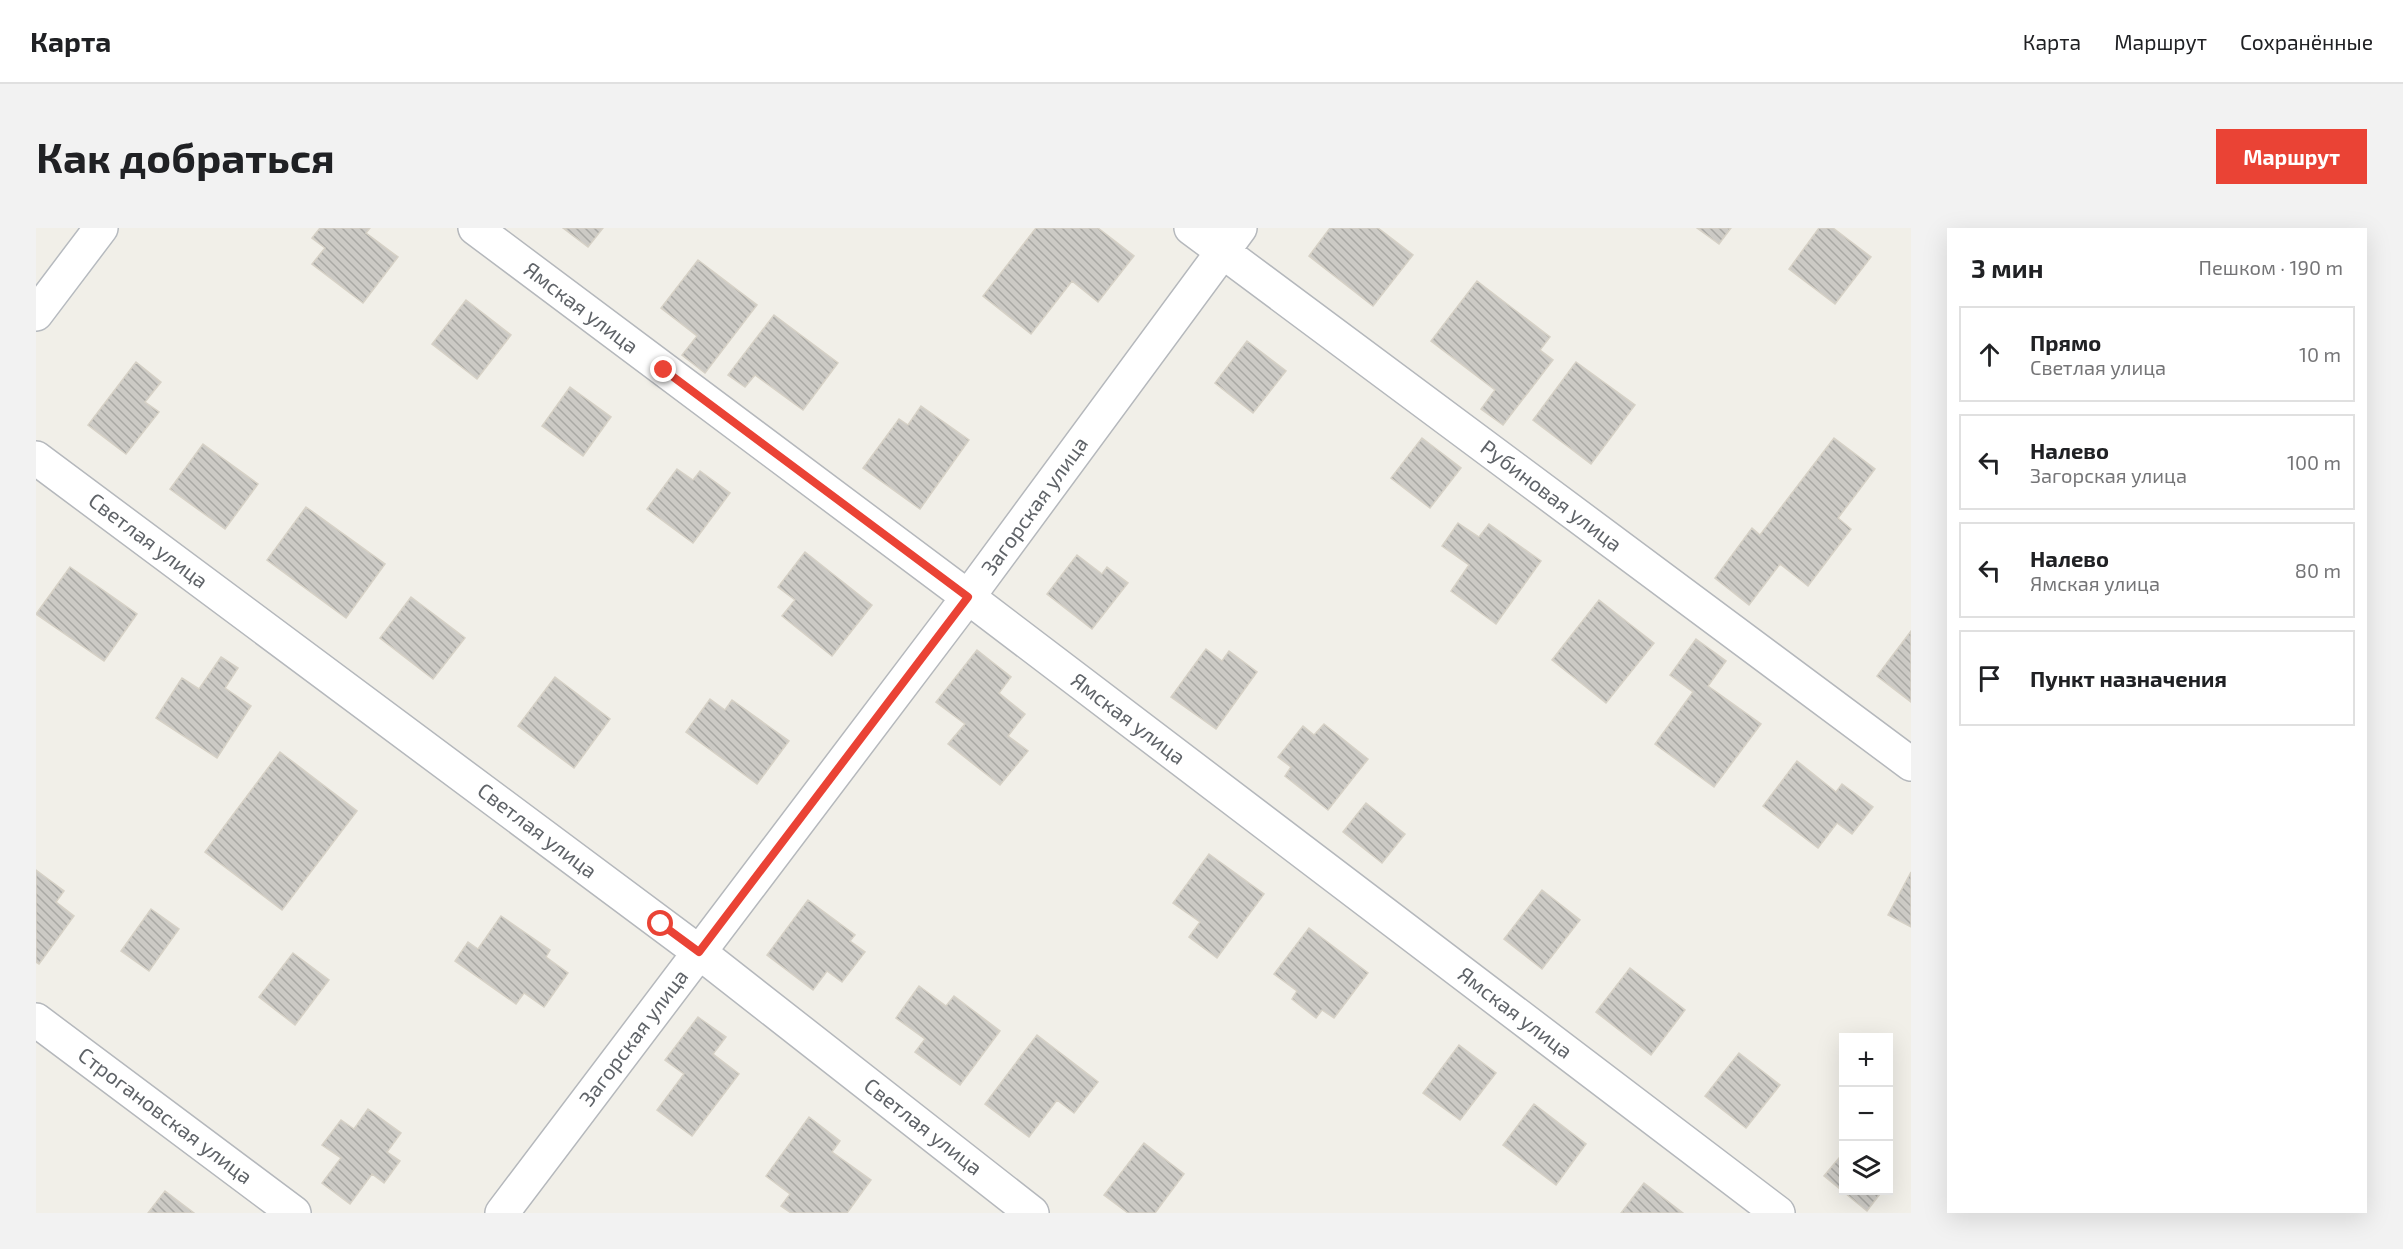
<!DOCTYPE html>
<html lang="ru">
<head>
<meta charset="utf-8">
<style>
  :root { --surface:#fff; --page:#f2f2f2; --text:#202124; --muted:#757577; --line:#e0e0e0; --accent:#ea4335 }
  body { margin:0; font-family:"Exo 2",sans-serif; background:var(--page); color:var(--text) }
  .controls { position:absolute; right:18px; bottom:18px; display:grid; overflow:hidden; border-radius:0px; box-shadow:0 6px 24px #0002 }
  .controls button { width:54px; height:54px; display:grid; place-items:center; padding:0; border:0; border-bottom:2px solid var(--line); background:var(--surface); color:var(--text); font:30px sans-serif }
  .stop { position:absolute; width:18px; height:18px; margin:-14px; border:4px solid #ea4335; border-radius:50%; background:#fff }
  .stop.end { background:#ea4335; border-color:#fff; box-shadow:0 2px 6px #0008 }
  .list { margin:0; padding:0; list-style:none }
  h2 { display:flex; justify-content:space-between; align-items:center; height:78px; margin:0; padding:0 24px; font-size:26px }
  h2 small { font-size:20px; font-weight:400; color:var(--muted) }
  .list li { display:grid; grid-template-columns:39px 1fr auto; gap:18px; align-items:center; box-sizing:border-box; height:96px; margin:0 12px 12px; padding:0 12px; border:2px solid var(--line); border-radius:0px }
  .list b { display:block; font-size:22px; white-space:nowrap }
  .list p { margin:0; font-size:20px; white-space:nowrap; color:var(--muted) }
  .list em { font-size:20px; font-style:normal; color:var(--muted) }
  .icon { flex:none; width:33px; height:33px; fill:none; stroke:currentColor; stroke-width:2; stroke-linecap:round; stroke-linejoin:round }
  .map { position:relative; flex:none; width:1875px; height:985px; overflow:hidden; border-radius:0px }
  header { display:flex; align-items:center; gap:36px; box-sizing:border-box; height:84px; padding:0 30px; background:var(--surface); border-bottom:2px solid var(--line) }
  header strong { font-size:28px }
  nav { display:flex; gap:33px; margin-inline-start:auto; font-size:21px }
  .intro { display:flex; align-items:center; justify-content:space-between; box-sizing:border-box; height:144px; padding:0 36px }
  h1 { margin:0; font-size:42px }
  .button { padding:15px 27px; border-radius:0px; background:var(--accent); color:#fff; font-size:21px; font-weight:700 }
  main { display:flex; gap:36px; padding:0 36px }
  aside { flex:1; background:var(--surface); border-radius:0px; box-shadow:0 6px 24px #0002 }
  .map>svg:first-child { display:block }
</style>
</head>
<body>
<header>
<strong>Карта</strong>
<nav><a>Карта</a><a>Маршрут</a><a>Сохранённые</a></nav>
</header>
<div class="intro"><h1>Как добраться</h1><a class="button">Маршрут</a></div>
<main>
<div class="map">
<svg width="1875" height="985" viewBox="0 0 1875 985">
  <defs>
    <pattern id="building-back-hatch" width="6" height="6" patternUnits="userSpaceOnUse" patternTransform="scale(1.5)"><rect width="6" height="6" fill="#cccac5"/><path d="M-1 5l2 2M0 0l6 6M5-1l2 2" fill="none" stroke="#a9a8a4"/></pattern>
  </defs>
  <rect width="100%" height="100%" fill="#f1efe8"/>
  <!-- building -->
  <path fill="url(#building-back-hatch)" stroke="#d6d1c6" stroke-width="1.5" d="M284,0H334L330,5L362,29L327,75L276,36L289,20L276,10Z
    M527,0H567L552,19Z
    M1000,0H1062L1098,28L1062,74L1036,53L995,106L947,68Z
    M1294,0H1342L1377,27L1337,78L1273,28Z
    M1661,0H1695L1683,16Z
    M1783,0H1797L1835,29L1799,76L1753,41Z
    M662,32L721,77L669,145L646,127L661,108L625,80Z
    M1441,53L1514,109L1504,122L1517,132L1467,197L1445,181L1459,162L1395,113Z
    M430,72L475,107L441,151L396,116Z
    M738,87L802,135L767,182L719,147L709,159L692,147Z
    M1211,113L1250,143L1217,185L1179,155Z
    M100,134L125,154L109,174L123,184L90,226L52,197Z
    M1540,134L1599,177L1555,236L1497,192Z
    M534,159L575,189L547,228L506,198Z
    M885,178L933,212L884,281L827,240L863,191L872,197Z
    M1386,210L1425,240L1394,280L1355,250Z
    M1798,210L1839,241L1802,290L1815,301L1772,358L1744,336L1713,377L1679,350L1716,300L1724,307Z
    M167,216L222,256L189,301L134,261Z
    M641,241L657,252L664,243L694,265L657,315L611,281Z
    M270,279L349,336L310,390L231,332Z
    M1422,295L1443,309L1453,296L1505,333L1460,396L1415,363L1433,337L1406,318Z
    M769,324L836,377L796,428L746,388L759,372L742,359Z
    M1041,327L1066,346L1071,339L1092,355L1056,401L1011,366Z
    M34,339L101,386L68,433L0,386Z
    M375,369L429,410L397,451L344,410Z
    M1563,372L1618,415L1570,475L1516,432Z
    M1875,403V474L1841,448Z
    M1660,411L1690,433L1672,458L1725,496L1678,559L1619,516L1657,464L1634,447Z
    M1170,421L1186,433L1193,423L1221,444L1180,501L1135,469Z
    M941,422L975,449L963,465L989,486L972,508L992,523L964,557L912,516L929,496L900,474Z
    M185,429L202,440L189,460L215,478L181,530L120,490L146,450L163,461Z
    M519,449L574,491L538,540L482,498Z
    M674,471L689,482L696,472L753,513L721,556L650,504Z
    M1288,496L1332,531L1292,582L1249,548L1255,539L1242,529L1267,498L1278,507Z
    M244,524L321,583L246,682L169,624Z
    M1761,533L1800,564L1806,556L1837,579L1816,606L1801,595L1782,620L1727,578Z
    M1330,575L1369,606L1346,635L1307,604Z
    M1173,626L1228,666L1181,730L1153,709L1164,694L1137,675Z
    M0,642L28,663L20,674L38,688L3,736L0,734Z
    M1875,644V699L1852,687Z
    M1506,662L1544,692L1506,741L1468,711Z
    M772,672L819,707L814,713L829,724L806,754L791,743L777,762L731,727Z
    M115,681L143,701L113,743L85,723Z
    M465,688L514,722L510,729L532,745L508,779L488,765L480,776L419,733L432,714L442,721Z
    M1273,700L1332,745L1298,790L1286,782L1280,790L1256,771L1261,763L1238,746Z
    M257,725L293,752L259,797L223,769Z
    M1594,740L1649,782L1615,827L1560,784Z
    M883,758L910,778L918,768L964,803L924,857L879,824L889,811L860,790Z
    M662,789L690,809L677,826L703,846L656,908L621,882L648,846L629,832Z
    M1001,807L1062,854L1038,885L1021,872L993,909L949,876Z
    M1423,817L1460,845L1424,892L1387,865Z
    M1703,825L1744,857L1710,900L1669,868Z
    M1498,876L1550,916L1520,957L1467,917Z
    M332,881L365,905L351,924L364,933L348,955L336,946L314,976L286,955L305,930L286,917L305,892L318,901Z
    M773,889L804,913L796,924L835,952L811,985H755L745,978L754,966L730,948Z
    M1108,915L1148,946L1119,985H1092L1068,967Z
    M1808,924V962H1847L1831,983L1788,948Z
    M1608,955L1647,985H1585Z
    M129,963L158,985H112Z"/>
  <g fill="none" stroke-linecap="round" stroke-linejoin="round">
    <defs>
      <path id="street" d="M439,0L932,369L1742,985
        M1155,0L1875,536
        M0,230L663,724L996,985
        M0,792L258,985
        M466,985L932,369L1204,0"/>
      <path id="secondary" d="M0,86L65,0"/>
    </defs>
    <!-- street casing -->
    <use href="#street" stroke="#b5b8bc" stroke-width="36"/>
    <!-- secondary casing -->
    <use href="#secondary" stroke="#b6babf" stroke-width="36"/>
    <!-- street -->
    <use href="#street" stroke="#fff" stroke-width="33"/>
    <!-- secondary -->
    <use href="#secondary" stroke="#fff" stroke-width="33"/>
  </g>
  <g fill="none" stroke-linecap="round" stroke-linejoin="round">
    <!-- route -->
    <path stroke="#ea4335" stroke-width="8" d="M625,696L663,724L932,369L628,142"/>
  </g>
  <g text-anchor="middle" stroke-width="4.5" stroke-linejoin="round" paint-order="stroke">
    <!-- street labels -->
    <g font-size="21" fill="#5f6368" stroke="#fff">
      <text transform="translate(545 80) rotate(37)" y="7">Ямская улица</text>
      <text transform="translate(1515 268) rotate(37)" y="7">Рубиновая улица</text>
      <text transform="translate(999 278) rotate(-54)" y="7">Загорская улица</text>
      <text transform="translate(112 313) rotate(37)" y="7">Светлая улица</text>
      <text transform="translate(1092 491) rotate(37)" y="7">Ямская улица</text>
      <text transform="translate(501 603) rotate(37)" y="7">Светлая улица</text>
      <text transform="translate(1479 785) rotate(37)" y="7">Ямская улица</text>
      <text transform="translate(598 810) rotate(-53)" y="7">Загорская улица</text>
      <text transform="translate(129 888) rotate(37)" y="7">Строгановская улица</text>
      <text transform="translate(887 899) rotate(38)" y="7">Светлая улица</text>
    </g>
  </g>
</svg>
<div class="controls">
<button>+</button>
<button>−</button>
<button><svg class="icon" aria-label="layers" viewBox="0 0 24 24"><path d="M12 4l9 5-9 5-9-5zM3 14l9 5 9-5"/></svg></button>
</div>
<div class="stop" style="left:625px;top:696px"></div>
<div class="stop end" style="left:628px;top:142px"></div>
</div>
<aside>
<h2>3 мин<small>Пешком · 190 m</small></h2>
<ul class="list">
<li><svg class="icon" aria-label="ahead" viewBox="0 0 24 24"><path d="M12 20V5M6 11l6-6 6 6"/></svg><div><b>Прямо</b><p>Светлая улица</p></div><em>10 m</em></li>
<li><svg class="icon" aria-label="left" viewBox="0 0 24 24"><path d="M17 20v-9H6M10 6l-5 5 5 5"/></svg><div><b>Налево</b><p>Загорская улица</p></div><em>100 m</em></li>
<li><svg class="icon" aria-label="left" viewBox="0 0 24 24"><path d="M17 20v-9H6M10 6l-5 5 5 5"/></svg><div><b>Налево</b><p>Ямская улица</p></div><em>80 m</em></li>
<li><svg class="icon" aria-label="arrive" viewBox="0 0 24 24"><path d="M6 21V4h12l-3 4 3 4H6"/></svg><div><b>Пункт назначения</b></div></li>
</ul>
</aside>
</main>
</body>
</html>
